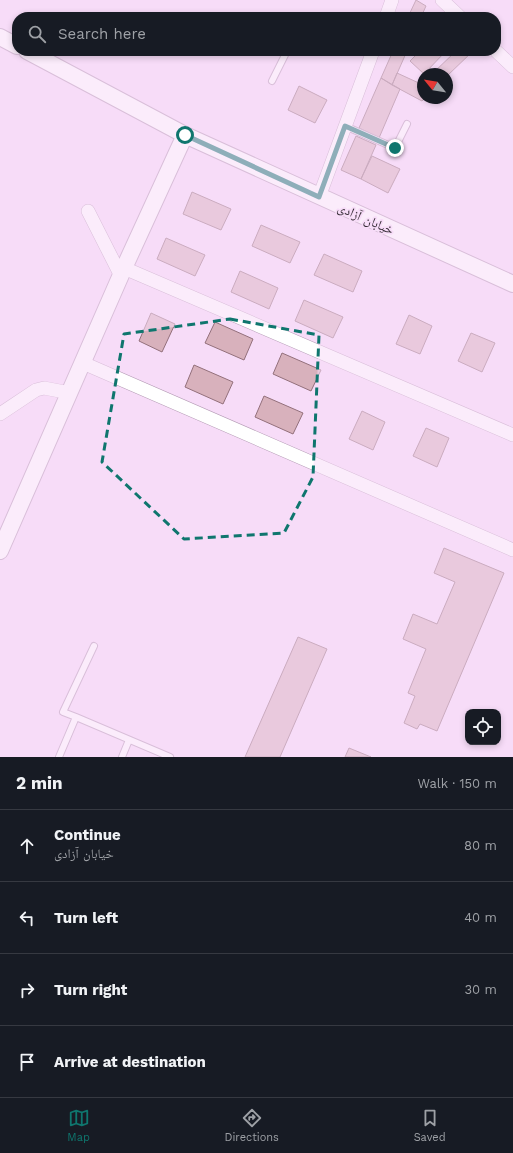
<!DOCTYPE html>
<html lang="en">
<head>
<meta charset="utf-8">
<style>
  :root { --surface:#171b24; --page:#242831; --text:#f1f3f6; --muted:#9ea1a6; --line:#363941; --accent:#0f766e }
  body { margin:0; font-family:"Work Sans","Noto Naskh Arabic",sans-serif; background:var(--page); color:var(--text) }
  .controls { position:absolute; right:12px; bottom:12px; display:grid; overflow:hidden; border-radius:8px; box-shadow:0 2px 6px #0003 }
  .controls button { width:36px; height:36px; display:grid; place-items:center; padding:0; border:0; border-bottom:1px solid var(--line); background:var(--surface); color:var(--text); font:20px sans-serif }
  .compass { position:absolute; left:417px; top:68px; width:36px; height:36px; border-radius:50%; background:var(--surface); box-shadow:0 2px 6px #0003; rotate:300deg }
  .stop { position:absolute; width:12px; height:12px; margin:-9px; border:3px solid #0f766e; border-radius:50%; background:#fff }
  .stop.end { background:#0f766e; border-color:#fff; box-shadow:0 1px 4px #0008 }
  .list { margin:0; padding:0; list-style:none }
  h2 { display:flex; justify-content:space-between; align-items:center; height:52px; margin:0; padding:0 16px; font-size:17px }
  h2 small { font-size:13px; font-weight:400; color:var(--muted) }
  .list li { display:grid; grid-template-columns:26px 1fr auto; gap:12px; align-items:center; box-sizing:border-box; height:72px; padding:0 16px; border-top:1px solid var(--line) }
  .list b { display:block; font-size:15px; white-space:nowrap }
  .list p { margin:0; font-size:13px; white-space:nowrap; color:var(--muted) }
  .list em { font-size:13px; font-style:normal; color:var(--muted) }
  .icon { flex:none; width:22px; height:22px; fill:none; stroke:currentColor; stroke-width:2; stroke-linecap:round; stroke-linejoin:round }
  .map { position:relative; flex:none; width:513px; height:757px; overflow:hidden }
  .search { position:absolute; background:var(--surface); box-shadow:0 2px 6px #0003; left:12px; right:12px; top:12px; height:44px; display:flex; align-items:center; gap:10px; box-sizing:border-box; padding:0 14px; border-radius:16px; color:var(--muted); font-size:15px }
  .sheet { height:340px; background:var(--surface) }
  nav { display:flex; justify-content:space-around; align-items:center; box-sizing:border-box; height:56px; border-top:1px solid var(--line); background:var(--surface); font-size:11px; color:var(--muted) }
  nav a { display:grid; justify-items:center; gap:2px }
  nav .on { color:var(--accent) }
  .map>svg:first-child { display:block }
</style>
</head>
<body>
<div class="map">
<svg width="513" height="757" viewBox="0 0 513 757">
  <rect width="100%" height="100%" fill="#f7dcf8"/>
  <!-- building -->
  <path fill="#d8b1bc" stroke="#93707b" d="M416,0L426,6L421,17H408Z
    M393,51H407L392,85L381,78Z
    M420,51H446L424,74L410,61Z
    M456,51H473L447,76V74H432Z
    M397,73L421,84L423,83V98H425L422,101L392,85Z
    M381,78L400,89L379,138L359,128Z
    M299,86L327,100L315,123L288,110Z
    M356,136L376,145L361,179L341,170Z
    M372,156L400,169L388,193L361,179Z
    M192,192L231,209L221,230L183,214Z
    M261,225L300,242L290,263L252,246Z
    M166,238L205,255L195,276L157,259Z
    M324,254L362,271L353,292L314,275Z
    M240,271L278,288L269,309L231,292Z
    M304,300L343,317L333,338L295,321Z
    M151,313L175,324L162,352L139,341Z
    M409,315L432,326L420,354L396,344Z
    M215,322L253,339L244,360L205,343Z
    M471,333L495,343L482,372L458,361Z
    M282,353L321,370L311,391L273,374Z
    M194,365L233,382L223,404L185,387Z
    M264,396L303,413L293,434L255,417Z
    M362,411L385,422L373,450L349,439Z
    M426,428L449,438L437,467L413,456Z
    M444,548L504,573L437,731L420,724L417,729L404,723L415,696L408,693L426,649L403,639L413,614L437,624L455,582L434,573Z
    M298,637L327,649L280,757H245Z
    M349,748L371,757H345Z"/>
  <g fill="none" stroke-linecap="round" stroke-linejoin="round">
    <defs>
      <path id="service" d="M272,81L287,51
        M345,126L395,148L407,124
        M76,717L170,757
        M59,757L76,717L63,712L94,646
        M122,757L129,740"/>
      <path id="minor" d="M442,0L460,17
        M386,17L392,0
        M496,51L513,67
        M319,197L373,51
        M88,211L121,276
        M124,268L513,435
        M83,363L513,550
        M0,414L36,390L44,388L70,393"/>
      <path id="tertiary" d="M0,37L17,46
        M27,51L185,135L513,284
        M0,551L124,268L185,135"/>
    </defs>
    <!-- service casing -->
    <use href="#service" stroke="#b49bb5" stroke-width="8"/>
    <!-- minor casing -->
    <use href="#minor" stroke="#b49bb5" stroke-width="14"/>
    <!-- tertiary casing -->
    <use href="#tertiary" stroke="#b49bb5" stroke-width="18"/>
    <!-- service -->
    <use href="#service" stroke="#fff" stroke-width="6"/>
    <!-- minor -->
    <use href="#minor" stroke="#fff" stroke-width="13"/>
    <!-- tertiary -->
    <use href="#tertiary" stroke="#fff" stroke-width="16"/>
  </g>
  <g fill="none" stroke-linecap="round" stroke-linejoin="round">
    <!-- route -->
    <path stroke="#0f766e" stroke-width="5" d="M185,135L319,197L345,126L395,148"/>
  </g>
  <!-- marked area -->
  <path d="M0 0H513V757H0ZM230,319L319,335L313,477L284,533L184,539L102,462L124,334Z" fill="#f7dcf8" fill-opacity=".55" fill-rule="evenodd"/>
  <path fill="none" stroke="#0f766e" stroke-width="3" stroke-dasharray="8 5" stroke-linejoin="round" d="M230,319L319,335L313,477L284,533L184,539L102,462L124,334Z"/>
  <g text-anchor="middle" stroke-width="3.5" stroke-linejoin="round" paint-order="stroke">
    <!-- street labels -->
    <g font-size="13" fill="#382e38" stroke="#f7dcf8">
      <text transform="translate(366 218) rotate(24)" y="5">خیابان آزادی</text>
    </g>
  </g>
</svg>
<div class="controls">
<button><svg class="icon" aria-label="locate" viewBox="0 0 24 24"><circle cx="12" cy="12" r="6"/><path d="M12 2v4M12 18v4M2 12h4M18 12h4"/></svg></button>
</div>
<svg class="compass" viewBox="-18 -18 36 36"><path d="M0-13l5 13h-10z" fill="#e53935"/><path d="M0 13l5-13h-10z" fill="#9ea1a6"/></svg>
<div class="stop" style="left:185px;top:135px"></div>
<div class="stop end" style="left:395px;top:148px"></div>
<div class="search"><svg class="icon" aria-label="search" viewBox="0 0 24 24"><circle cx="10" cy="10" r="6"/><path d="M15 15l6 6"/></svg>Search here</div>
</div>
<section class="sheet">
<h2>2 min<small>Walk · 150 m</small></h2>
<ul class="list">
<li><svg class="icon" aria-label="ahead" viewBox="0 0 24 24"><path d="M12 20V5M6 11l6-6 6 6"/></svg><div><b>Continue</b><p>خیابان آزادی</p></div><em>80 m</em></li>
<li><svg class="icon" aria-label="left" viewBox="0 0 24 24"><path d="M17 20v-9H6M10 6l-5 5 5 5"/></svg><div><b>Turn left</b></div><em>40 m</em></li>
<li><svg class="icon" aria-label="right" viewBox="0 0 24 24"><path d="M7 20v-9h11M14 6l5 5-5 5"/></svg><div><b>Turn right</b></div><em>30 m</em></li>
<li><svg class="icon" aria-label="arrive" viewBox="0 0 24 24"><path d="M6 21V4h12l-3 4 3 4H6"/></svg><div><b>Arrive at destination</b></div></li>
</ul>
</section>
<nav>
<a class="on"><svg class="icon" aria-label="map" viewBox="0 0 24 24"><path d="M3 6l6-2 6 2 6-2v14l-6 2-6-2-6 2zM9 4v14M15 6v14"/></svg>Map</a>
<a><svg class="icon" aria-label="directions" viewBox="0 0 24 24"><path d="M12 3l9 9-9 9-9-9zM9 14v-3h6M13 9l2 2-2 2"/></svg>Directions</a>
<a><svg class="icon" aria-label="saved" viewBox="0 0 24 24"><path d="M7 4h10v16l-5-4-5 4z"/></svg>Saved</a>
</nav>
</body>
</html>
